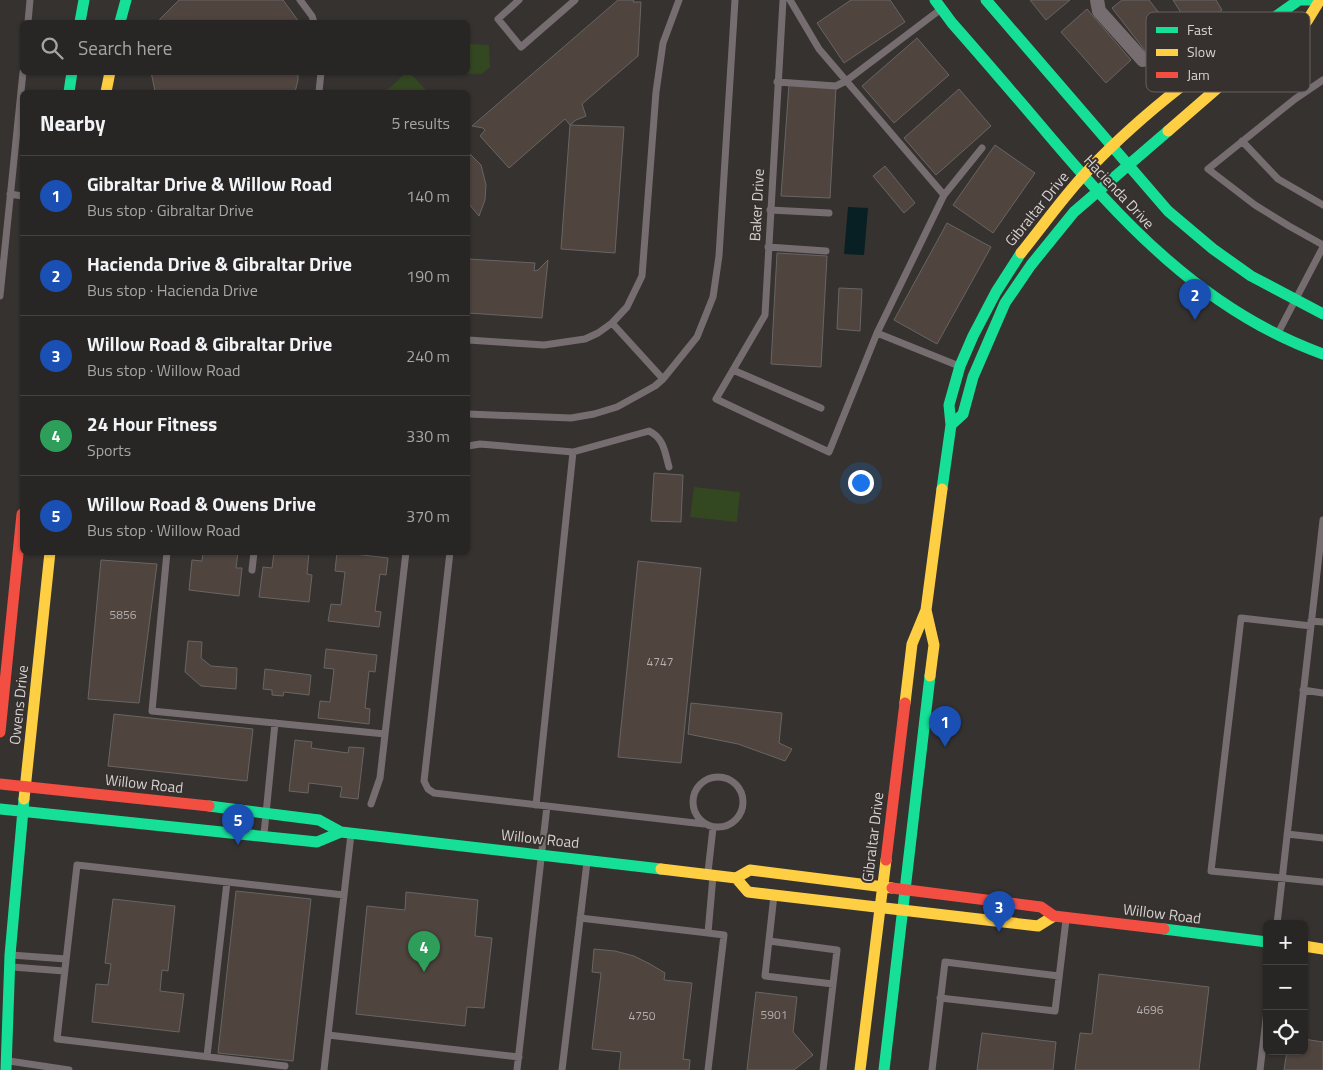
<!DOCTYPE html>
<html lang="en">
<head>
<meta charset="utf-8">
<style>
  :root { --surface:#282624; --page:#343231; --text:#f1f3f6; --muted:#a5a5a6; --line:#444341; --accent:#8bbbb9 }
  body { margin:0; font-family:"Titillium Web",sans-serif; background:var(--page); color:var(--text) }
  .controls { position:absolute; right:15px; bottom:15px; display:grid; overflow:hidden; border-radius:8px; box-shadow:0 1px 4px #0004 }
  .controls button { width:45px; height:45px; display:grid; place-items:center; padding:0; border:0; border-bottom:1px solid var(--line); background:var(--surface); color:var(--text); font:25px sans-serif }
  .you { position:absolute; left:860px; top:482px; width:18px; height:18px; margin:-12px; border:4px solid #fff; border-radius:50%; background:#1a73e8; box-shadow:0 0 0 8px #1a73e833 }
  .badge { display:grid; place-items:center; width:32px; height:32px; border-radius:50%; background:var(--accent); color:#fff; font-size:16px; font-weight:700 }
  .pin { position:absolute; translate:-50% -41px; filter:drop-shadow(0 1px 2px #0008) }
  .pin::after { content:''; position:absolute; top:26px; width:18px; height:15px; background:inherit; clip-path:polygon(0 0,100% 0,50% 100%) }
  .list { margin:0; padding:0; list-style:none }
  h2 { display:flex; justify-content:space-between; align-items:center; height:65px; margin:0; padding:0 20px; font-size:21px }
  h2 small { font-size:16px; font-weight:400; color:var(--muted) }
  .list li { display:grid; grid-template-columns:32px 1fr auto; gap:15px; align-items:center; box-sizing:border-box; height:80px; padding:0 20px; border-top:1px solid var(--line) }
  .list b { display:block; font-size:19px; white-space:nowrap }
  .list p { margin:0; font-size:16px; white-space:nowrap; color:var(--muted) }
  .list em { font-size:16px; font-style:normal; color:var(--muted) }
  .icon { flex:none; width:28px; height:28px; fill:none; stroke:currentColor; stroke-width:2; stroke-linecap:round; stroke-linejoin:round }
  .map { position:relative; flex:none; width:1323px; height:1070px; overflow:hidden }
  .search { position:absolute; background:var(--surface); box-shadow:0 1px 4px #0004; left:20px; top:20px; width:450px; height:55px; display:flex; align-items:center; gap:12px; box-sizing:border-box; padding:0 18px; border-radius:8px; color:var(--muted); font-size:19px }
  .panel { position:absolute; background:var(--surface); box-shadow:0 1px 4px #0004; left:20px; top:90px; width:450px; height:465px; border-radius:8px }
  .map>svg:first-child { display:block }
</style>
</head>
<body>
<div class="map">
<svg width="1323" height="1070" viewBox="0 0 1323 1070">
  <rect width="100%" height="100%" fill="#353230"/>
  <!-- green -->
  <path fill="#334721" d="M468,44L489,45L490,67L482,74L448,73L468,72Z
    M406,73H410L428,92H385Z
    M694,487L740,492L737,522L690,517Z"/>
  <!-- water -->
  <path fill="#081f23" d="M848,207L868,208L864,255L844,254Z"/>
  <!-- building -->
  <path fill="#4f443e" stroke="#686564" d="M179,0H283L299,22H159L160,19Z
    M618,0H634L633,2H641L638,56L582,104L586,116L576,120L570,125L565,119L509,168L480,136L485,130L483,128L472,126Z
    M851,0H890L905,22L844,63L817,23Z
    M1030,0H1070L1046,20Z
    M1122,0H1149L1180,40L1153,61L1112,8Z
    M1173,0H1216L1222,10L1192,30Z
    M1087,9L1131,60L1106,83L1061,32Z
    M917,38L949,75L894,123L862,86Z
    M151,72H298V80L295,92H152L155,91Z
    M789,84L836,87L830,198L781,196Z
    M959,89L991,126L936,175L904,138Z
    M570,125L624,127L615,253L561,249Z
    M995,145L1035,173L993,233L953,205Z
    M468,152L481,165L486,185L485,200L479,216L469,204L468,205Z
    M885,166L915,203L904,213L873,176Z
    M947,223L991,247L937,344L894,320Z
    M777,253L827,256L821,367L771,364Z
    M468,259L535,263L534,271L538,270L548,260L542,318L468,313Z
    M839,288L862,289L860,331L837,329Z
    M654,473L683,475L681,522L651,521Z
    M203,552H238L236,568H242L239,596L189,590L192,560L202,561Z
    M274,552H309L307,574L312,575L309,602L259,597L263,567L272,568Z
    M337,552L388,558L386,575L380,574L375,611L381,612L379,627L328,621L331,604L341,605L345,572L335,571Z
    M101,560L157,564L139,703L88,699Z
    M638,561L701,568L681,763L618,757Z
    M188,641L202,642L201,658L211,666L237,668L236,689L201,686L185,672Z
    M326,649L377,655L375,672L369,671L365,708L370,709L369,724L318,718L320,701L330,702L334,669L324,668Z
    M265,669L311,675L309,695L284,692L283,696L272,695V690L263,689Z
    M691,703L782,713L779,743L792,749L785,761L738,744L688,734Z
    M114,714L253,729L247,781L108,766Z
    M295,740L312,742L311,748L348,753L349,747L364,748L358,799L340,797L342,787L309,783L308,793L289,791Z
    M236,891L311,899L293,1061L218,1053Z
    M406,892L478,900L475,936L492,938L484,1008L467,1007L465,1026L356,1014L367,906L405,910Z
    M113,899L175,906L168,971L162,970L160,991L184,994L179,1032L92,1022L96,984L108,985L111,964L105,963Z
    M594,949L615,951L634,956L650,964L665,973L664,980L692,983L683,1059L690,1060L689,1070H619L621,1052L592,1049L601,973L592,972Z
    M1099,974L1209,987L1199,1070H1075L1080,1033L1092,1034Z
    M756,992L797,997L793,1032L813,1055L794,1070H747Z
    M982,1033L1056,1042L1053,1070H977Z
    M1304,1039L1323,1042V1070H1284L1287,1051H1304Z"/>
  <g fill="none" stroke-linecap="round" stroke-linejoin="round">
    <!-- lane -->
    <path stroke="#756d6f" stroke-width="7" d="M300,0L312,16L314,22
      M519,0L498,19L521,47L575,0
      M783,0L765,315L716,399L829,452L877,333L944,195L819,49L790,0
      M28,22L30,0
      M1323,80L1295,99L1208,169L1255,205L1289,226L1323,245
      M777,82L836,86L846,81L941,9
      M319,92L321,72
      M1242,141L1278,179L1323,205
      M10,194L22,196
      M944,195L982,148
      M770,210L829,213
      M768,247L826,251
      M0,296L23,72
      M612,323L663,379
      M877,333L959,366
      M1278,333L1323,247
      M468,340L544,345L585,339L598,333L612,323L627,307L642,276L656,92L663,43L679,0
      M733,370L821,408
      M468,414L571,418L594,414L617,407L655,386L663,379L697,337L713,297L719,256L735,0
      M468,446L480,444L573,452L649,431C664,438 665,453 669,467
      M167,552L152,711L385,734
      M450,552L424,781L428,789L434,793L704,824
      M252,570L254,552
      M1311,621L1323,622
      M1311,626L1241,618L1211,871L1323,882
      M1303,690L1323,693
      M693 802a25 25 0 1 1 50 0a25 25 0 1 1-50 0Z
      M371,804L380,778L406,552
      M536,805L573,452
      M264,834L275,723
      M1287,834L1323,838
      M708,872L713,828
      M774,895L765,976L833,984
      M580,918L708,933
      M1277,924L1323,520
      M769,941L837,950L823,1070
      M11,955L66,959
      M12,967L64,971
      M940,998L1055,1011L1066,920
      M328,1035L519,1057
      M207,1056L227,882
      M9,1061L69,1070
      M285,1066L57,1039L77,865L344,895
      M324,1070L351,834
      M517,1070L547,806
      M562,1070L587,862
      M708,1070L724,935L708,933L713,876
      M932,1070L945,962L1059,976
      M1260,1070L1267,1011"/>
    <!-- street -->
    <path stroke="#756d6f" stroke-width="14" d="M1097,0L1099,11L1143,60"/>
    <!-- fast -->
    <path stroke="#16e098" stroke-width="11" d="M935,0L952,23C982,57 1012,92 1041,126C1121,221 1203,311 1323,354
      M986,0L1168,211L1213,249L1251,276L1323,314
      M80,22L84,0
      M120,22L126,0
      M1258,29L1299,0H1320
      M69,92L72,72
      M951,425L963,414L973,377L1005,303L1031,265L1074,212L1168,131
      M942,489L951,425L949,405L960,366L973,336L996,292L1021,253
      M209,806L319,820L341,832L661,869
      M0,809L317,842L341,832
      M1164,929L1267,942
      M6,1070L10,955L24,799
      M884,1070L930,676"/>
    <!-- slow -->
    <path stroke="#ffcf43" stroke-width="11" d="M106,92L110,72
      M1168,131L1221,85L1307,21L1320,0
      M1021,253C1042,227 1061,200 1083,176C1134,120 1197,73 1258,29
      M926,610L934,645L930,676
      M905,703L912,644L926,610L942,489
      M24,799L50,552
      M661,869L736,878L750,870L892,888
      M736,878L748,892L1038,926L1054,916
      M1304,946L1323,949
      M860,1070L886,860"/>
    <!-- jam -->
    <path stroke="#f24e42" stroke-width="11" d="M0,732L22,514
      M0,784L209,806
      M886,860L905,703
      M892,888L1041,907L1054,916L1164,929"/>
  </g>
  <g text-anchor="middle" stroke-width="4" stroke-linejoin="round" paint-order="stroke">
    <!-- number labels -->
    <g font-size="12" fill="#b4aeac">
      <text x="123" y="619">5856</text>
      <text x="660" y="666">4747</text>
      <text x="1150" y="1014">4696</text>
      <text x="774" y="1019">5901</text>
      <text x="642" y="1020">4750</text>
    </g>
    <!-- street labels -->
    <g font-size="15" fill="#d5d2d1" stroke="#36312f">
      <text transform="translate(1119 192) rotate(47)" y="5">Hacienda Drive</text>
      <text transform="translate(757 205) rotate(-87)" y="5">Baker Drive</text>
      <text transform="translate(1037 209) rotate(-51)" y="5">Gibraltar Drive</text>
      <text transform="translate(19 705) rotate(-84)" y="5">Owens Drive</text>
      <text transform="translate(144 784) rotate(6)" y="5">Willow Road</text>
      <text transform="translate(873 837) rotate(-83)" y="5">Gibraltar Drive</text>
      <text transform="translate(540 839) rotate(6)" y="5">Willow Road</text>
      <text transform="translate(1162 914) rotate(7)" y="5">Willow Road</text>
    </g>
  </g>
  <!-- legend -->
  <rect x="1146" y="12" width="164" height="80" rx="8" fill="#36312f" stroke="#666160" stroke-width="1"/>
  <rect x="1156" y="27" width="22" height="6" fill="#16e098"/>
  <rect x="1156" y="49" width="22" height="7" fill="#ffcf43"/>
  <rect x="1156" y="72" width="22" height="6" fill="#f24e42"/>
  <g font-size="14" fill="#d5d2d1">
    <text x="1187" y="35">Fast</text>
    <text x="1187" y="57">Slow</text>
    <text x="1187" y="80">Jam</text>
  </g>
</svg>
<div class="controls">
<button>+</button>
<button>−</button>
<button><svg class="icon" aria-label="locate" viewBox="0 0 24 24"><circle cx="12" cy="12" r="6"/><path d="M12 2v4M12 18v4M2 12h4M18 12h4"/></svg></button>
</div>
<div class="you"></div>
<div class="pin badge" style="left:945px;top:747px;background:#1a4fb4">1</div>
<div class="pin badge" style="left:1195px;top:320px;background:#1a4fb4">2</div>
<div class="pin badge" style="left:999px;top:932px;background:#1a4fb4">3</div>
<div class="pin badge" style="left:424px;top:972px;background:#2e9e5b">4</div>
<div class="pin badge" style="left:238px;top:845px;background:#1a4fb4">5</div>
<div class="search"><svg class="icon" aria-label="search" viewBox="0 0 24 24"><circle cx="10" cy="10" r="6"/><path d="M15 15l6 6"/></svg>Search here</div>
<section class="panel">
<h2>Nearby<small>5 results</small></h2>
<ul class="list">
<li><span class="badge" style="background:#1a4fb4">1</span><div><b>Gibraltar Drive &amp; Willow Road</b><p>Bus stop · Gibraltar Drive</p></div><em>140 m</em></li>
<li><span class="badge" style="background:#1a4fb4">2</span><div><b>Hacienda Drive &amp; Gibraltar Drive</b><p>Bus stop · Hacienda Drive</p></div><em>190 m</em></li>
<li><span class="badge" style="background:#1a4fb4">3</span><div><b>Willow Road &amp; Gibraltar Drive</b><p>Bus stop · Willow Road</p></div><em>240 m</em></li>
<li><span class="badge" style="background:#2e9e5b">4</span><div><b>24 Hour Fitness</b><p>Sports</p></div><em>330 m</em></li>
<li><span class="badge" style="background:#1a4fb4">5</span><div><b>Willow Road &amp; Owens Drive</b><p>Bus stop · Willow Road</p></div><em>370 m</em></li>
</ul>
</section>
</div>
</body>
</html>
